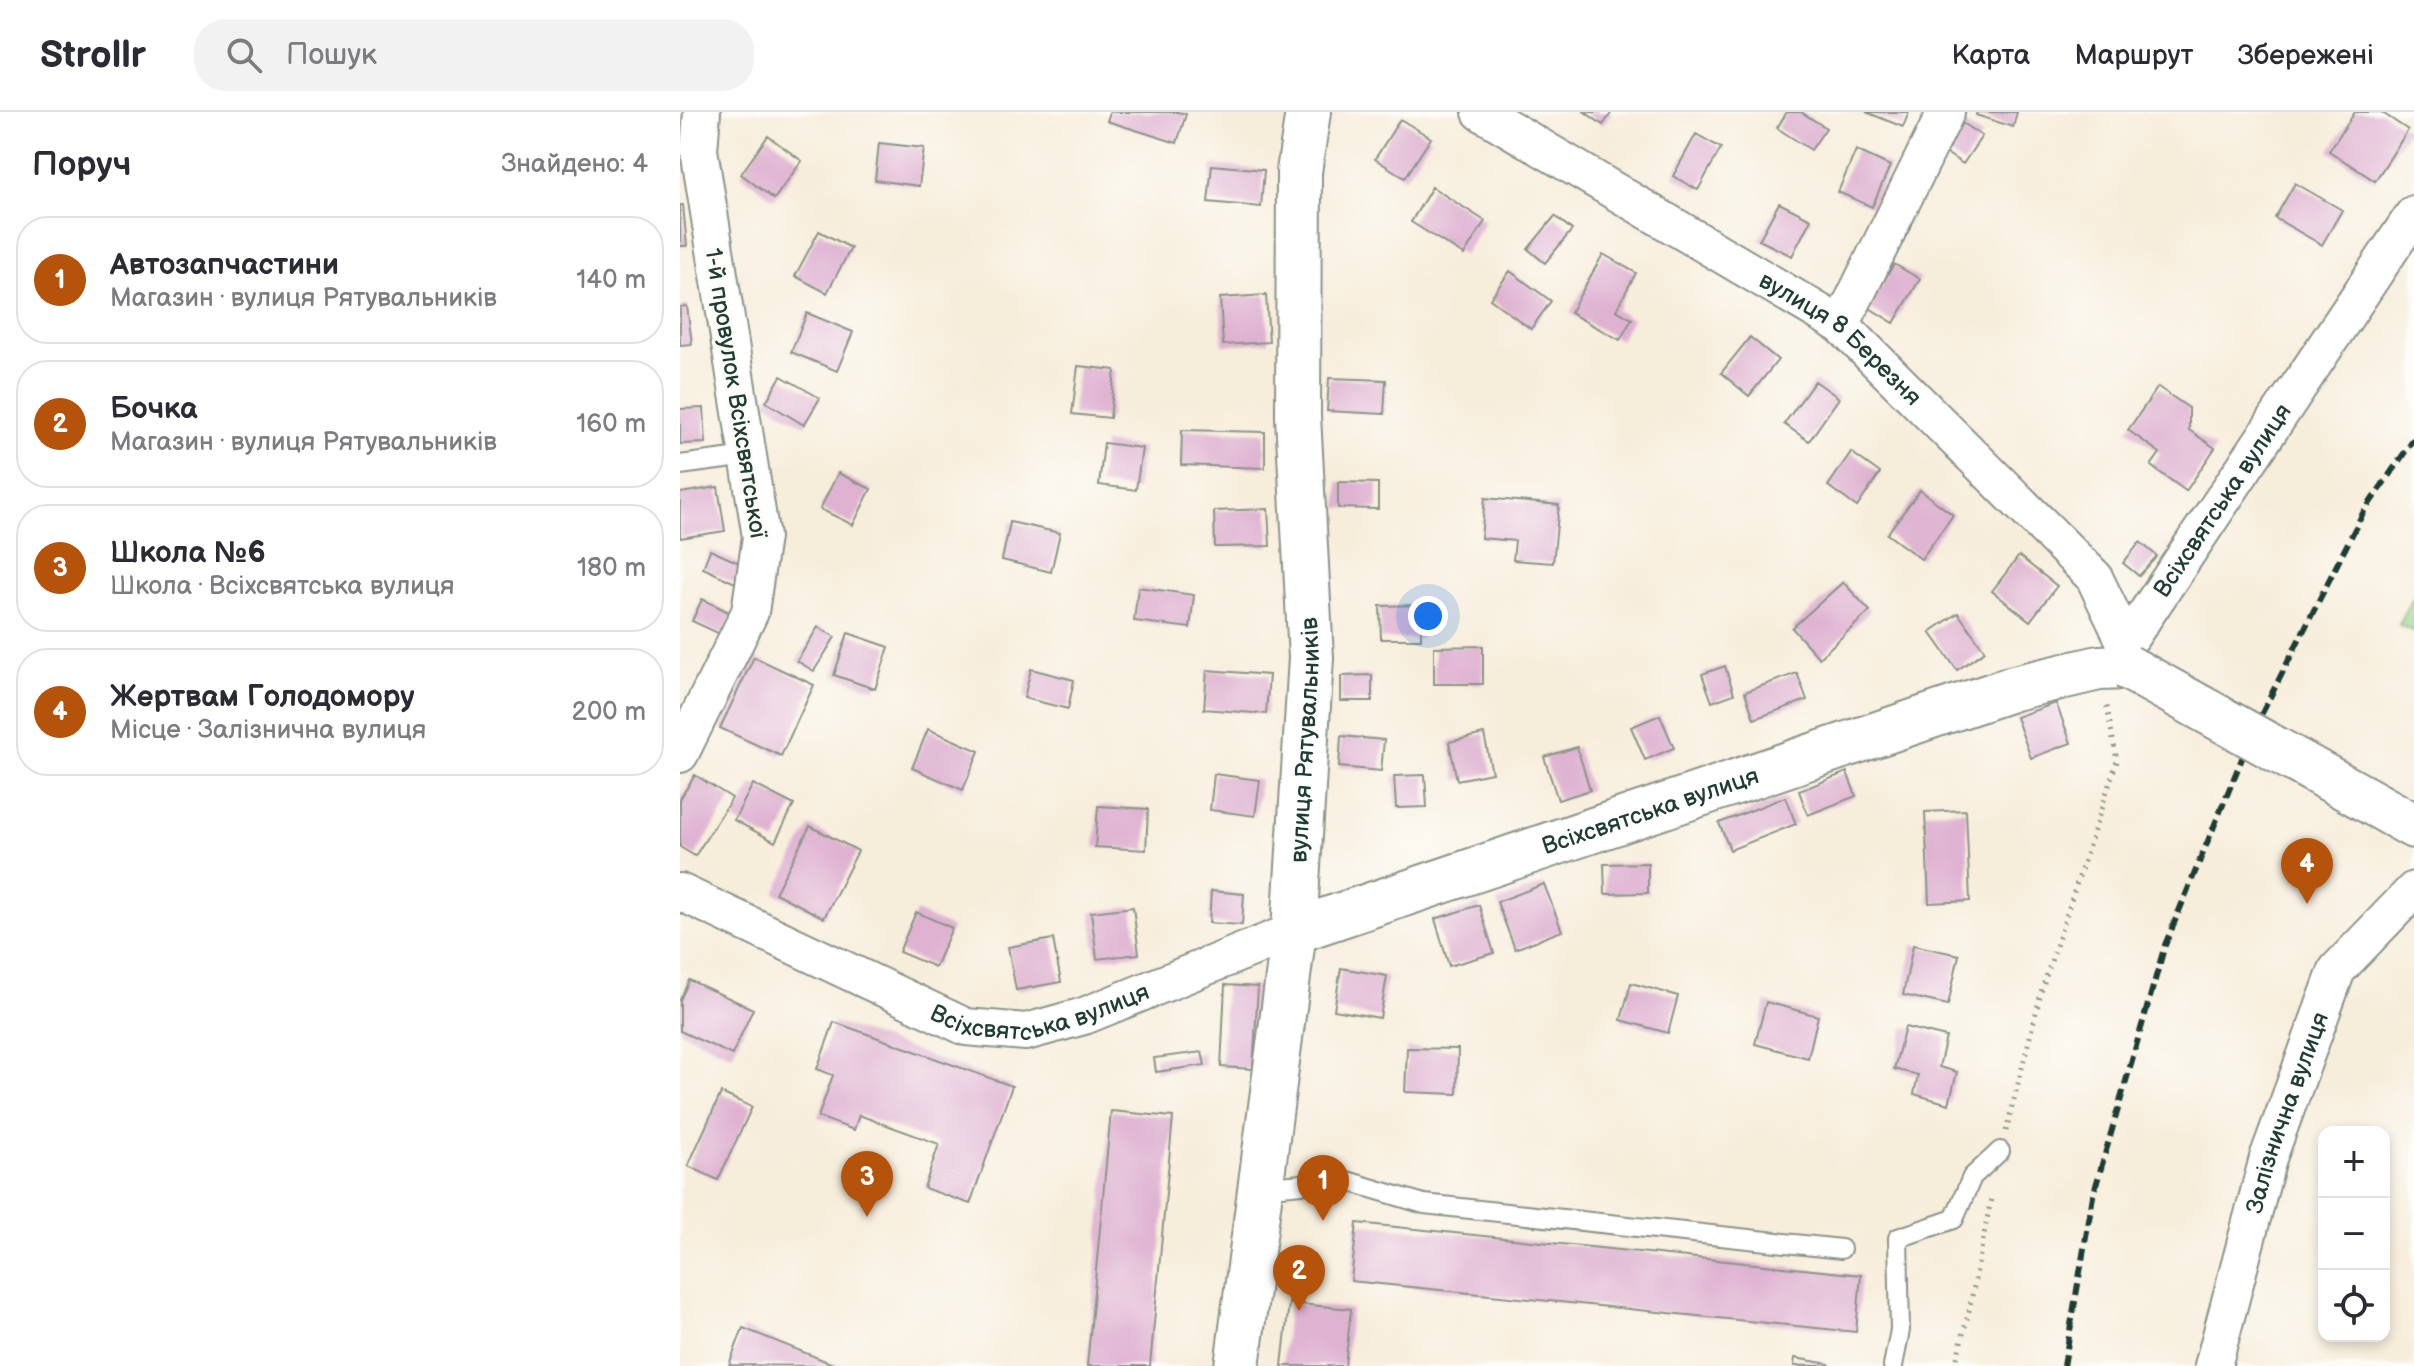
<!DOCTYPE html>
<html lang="uk">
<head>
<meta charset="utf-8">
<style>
  :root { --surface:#fff; --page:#f2f2f3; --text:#2b2b33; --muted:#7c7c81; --line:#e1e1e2; --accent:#b45309 }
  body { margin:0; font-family:"Balsamiq Sans",sans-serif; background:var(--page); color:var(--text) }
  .controls { position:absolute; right:24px; bottom:24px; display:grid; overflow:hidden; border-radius:16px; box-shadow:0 4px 12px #0003 }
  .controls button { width:72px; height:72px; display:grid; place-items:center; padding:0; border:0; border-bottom:2px solid var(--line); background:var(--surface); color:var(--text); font:40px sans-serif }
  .you { position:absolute; left:748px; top:504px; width:28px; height:28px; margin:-20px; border:6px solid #fff; border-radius:50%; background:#1a73e8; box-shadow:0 0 0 12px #1a73e833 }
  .badge { display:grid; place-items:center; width:52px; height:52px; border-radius:50%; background:var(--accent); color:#fff; font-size:26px; font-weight:700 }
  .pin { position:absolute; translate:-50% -66px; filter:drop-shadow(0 2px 4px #0008) }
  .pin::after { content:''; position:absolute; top:42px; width:28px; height:24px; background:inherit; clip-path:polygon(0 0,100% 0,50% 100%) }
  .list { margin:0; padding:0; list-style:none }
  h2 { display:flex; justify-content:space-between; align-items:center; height:104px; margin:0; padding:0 32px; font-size:34px }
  h2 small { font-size:26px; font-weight:400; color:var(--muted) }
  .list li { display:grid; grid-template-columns:52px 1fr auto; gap:24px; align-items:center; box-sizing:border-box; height:128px; margin:0 16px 16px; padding:0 16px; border:2px solid var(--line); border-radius:32px }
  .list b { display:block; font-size:30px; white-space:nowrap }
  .list p { margin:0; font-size:26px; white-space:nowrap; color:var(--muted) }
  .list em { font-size:26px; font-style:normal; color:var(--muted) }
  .icon { flex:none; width:44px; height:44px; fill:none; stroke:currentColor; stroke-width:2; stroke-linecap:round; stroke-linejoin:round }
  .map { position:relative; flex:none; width:1734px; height:1254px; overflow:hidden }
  header { display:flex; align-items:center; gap:48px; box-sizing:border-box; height:112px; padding:0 40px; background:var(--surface); border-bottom:2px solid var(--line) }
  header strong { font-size:38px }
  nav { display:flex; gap:44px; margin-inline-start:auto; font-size:28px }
  .search { width:560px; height:72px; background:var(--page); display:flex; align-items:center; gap:20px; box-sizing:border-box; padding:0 28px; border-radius:32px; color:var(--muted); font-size:30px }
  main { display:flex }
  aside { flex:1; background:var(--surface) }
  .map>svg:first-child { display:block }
</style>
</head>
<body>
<header>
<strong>Strollr</strong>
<div class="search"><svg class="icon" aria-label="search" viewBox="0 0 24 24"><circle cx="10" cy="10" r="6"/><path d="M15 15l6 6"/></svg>Пошук</div>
<nav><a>Карта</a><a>Маршрут</a><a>Збережені</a></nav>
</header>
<main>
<aside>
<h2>Поруч<small>Знайдено: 4</small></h2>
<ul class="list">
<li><span class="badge">1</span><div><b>Автозапчастини</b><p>Магазин · вулиця Рятувальників</p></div><em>140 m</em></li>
<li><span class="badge">2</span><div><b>Бочка</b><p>Магазин · вулиця Рятувальників</p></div><em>160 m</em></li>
<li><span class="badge">3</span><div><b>Школа №6</b><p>Школа · Всіхсвятська вулиця</p></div><em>180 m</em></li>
<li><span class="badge">4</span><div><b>Жертвам Голодомору</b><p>Місце · Залізнична вулиця</p></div><em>200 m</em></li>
</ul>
</aside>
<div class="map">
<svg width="1734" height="1254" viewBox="0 0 1734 1254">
  <rect width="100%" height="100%" fill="#fdfcf7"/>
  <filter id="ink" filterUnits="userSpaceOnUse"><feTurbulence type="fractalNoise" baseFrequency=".0125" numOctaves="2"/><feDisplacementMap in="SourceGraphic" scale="16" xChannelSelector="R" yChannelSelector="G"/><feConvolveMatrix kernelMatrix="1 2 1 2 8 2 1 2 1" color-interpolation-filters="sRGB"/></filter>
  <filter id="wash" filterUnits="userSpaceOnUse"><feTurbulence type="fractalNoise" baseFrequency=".006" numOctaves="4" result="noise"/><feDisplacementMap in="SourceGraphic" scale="32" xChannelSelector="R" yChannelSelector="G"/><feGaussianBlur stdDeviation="1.8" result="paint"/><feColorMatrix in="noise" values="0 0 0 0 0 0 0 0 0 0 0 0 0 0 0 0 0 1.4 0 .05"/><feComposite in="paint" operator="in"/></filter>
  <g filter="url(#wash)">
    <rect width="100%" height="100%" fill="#f7eddb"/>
    <!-- green -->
    <path fill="#95d48a" stroke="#5a885f" stroke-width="2" d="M1734,484V520L1719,513Z"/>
    <g id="blocks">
      <!-- building -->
      <path fill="#dfb2d2" d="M430,0H498L506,2L497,31L427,9Z
        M905,0H932L923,13Z
        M1107,0H1121L1146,16L1131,38L1097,16Z
        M1186,0H1229L1223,15Z
        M1297,0H1337L1333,15L1296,3Z
        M1675,0H1701L1728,18L1695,69L1649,39Z
        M720,7L751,26L725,66L695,47Z
        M1282,11L1302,24L1283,52L1263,39Z
        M1016,22L1041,36L1018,78L993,64Z
        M88,24L122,49L94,87L61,62Z
        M199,31L244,36L239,74L195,68Z
        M1176,38L1210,54L1192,95L1158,80Z
        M532,53L584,58L581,95L528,90Z
        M1615,71L1662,98L1642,133L1595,106Z
        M752,75L805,109L784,143L731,110Z
        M1099,91L1131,107L1112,144L1079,128Z
        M0,93H3L7,134H0Z
        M875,104L892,118L865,151L848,137Z
        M139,119L171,136L147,181L115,164Z
        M923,142L956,161L936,198L952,207L940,228L890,201Z
        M1214,152L1240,167L1214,211L1188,195Z
        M830,159L871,189L851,217L810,187Z
        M586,183L589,230L543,233L540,186Z
        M7,194L12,232L0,233V195Z
        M127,201L173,220L157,259L111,240Z
        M1070,225L1098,248L1069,284L1041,261Z
        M398,254L435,258L430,306L392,302Z
        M101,264L140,286L124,313L86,290Z
        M649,266L706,268L704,302L647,299Z
        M1135,269L1159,286L1129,329L1104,312Z
        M1478,275L1509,296V318L1535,336L1506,379L1471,354L1480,341L1448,318Z
        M24,296L26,331L0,332V297Z
        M502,318L585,320V356L501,353Z
        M424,331L462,336L456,378L419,373Z
        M1171,340L1200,361L1177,395L1148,374Z
        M158,361L191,377L173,413L140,397Z
        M658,370L698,371V397L658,396Z
        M38,375L45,419L0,426V381Z
        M1240,378L1273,403L1241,447L1207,422Z
        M805,386L879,393L873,451L833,448L835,429L801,426Z
        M588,397L590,434L535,435L534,399Z
        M330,410L380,421L371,460L322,448Z
        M1460,430L1477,444L1459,464L1443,451Z
        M30,438L64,453L55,471L23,456Z
        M1339,444L1377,474L1350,509L1312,479Z
        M1163,470L1190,499L1139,546L1112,516Z
        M458,475L514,483L510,516L454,509Z
        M22,487L53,502L42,523L12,509Z
        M741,493V527H701L700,494Z
        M1278,501L1305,539L1277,558L1250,520Z
        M138,515L155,525L134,559L117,549Z
        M168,521L209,535L195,577L154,563Z
        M803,534V572H754V535Z
        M74,545L134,573L101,644L40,616Z
        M1045,554L1054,582L1032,590L1022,562Z
        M351,557L394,568L388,597L344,586Z
        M527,558L589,563L586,602L524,597Z
        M1117,561L1127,588L1074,607L1065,580Z
        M692,563V589H661V564Z
        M1376,591L1391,631L1351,646L1336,605Z
        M980,603L994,636L965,648L951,615Z
        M248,617L299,639L283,678L232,656Z
        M804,622L812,661L777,668L769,630Z
        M661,624L704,628L701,659L659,655Z
        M897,635L910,678L878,688L864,645Z
        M1167,660L1176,684L1128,703L1119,679Z
        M534,662L580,668L575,704L530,698Z
        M15,663L52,686L15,744L0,735V687Z
        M745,663L747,695L716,696L714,664Z
        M73,672L114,693L95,730L54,708Z
        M1105,685L1116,712L1050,738L1039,711Z
        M418,694L468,697L466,738L415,735Z
        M1286,698L1290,789L1249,791L1245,700Z
        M130,714L178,739L144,806L95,781Z
        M968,751V781L925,782L924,752Z
        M864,772L882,819L835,837L817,790Z
        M531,779L564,782L562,813L529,811Z
        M799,793L814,841L769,854L755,807Z
        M453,795L459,842L417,847L411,800Z
        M236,800L272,816L255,855L219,840Z
        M373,827L381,870L336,878L328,835Z
        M1233,833L1279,843L1268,893L1223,883Z
        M661,856L707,864L700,906L654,898Z
        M9,868L73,897L52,943L0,919V888Z
        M951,871L998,884L988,921L941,908Z
        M545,873L578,875L573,957L541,955Z
        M1086,890L1138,904L1128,946L1075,932Z
        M154,910L332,974L290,1092L244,1076L259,1032L179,1003L174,1018L138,1005L153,963L137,957Z
        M1225,915L1266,925L1259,955L1277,960L1269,992L1234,982L1238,963L1214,957Z
        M727,936L778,937L777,982L725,980Z
        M522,940L525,953L476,960L474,946Z
        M41,981L72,995L38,1068L8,1054Z
        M431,999L493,1005L470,1254H407Z
        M677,1111L1181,1163L1176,1220L671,1169Z
        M609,1191L671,1197L665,1254H602Z
        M63,1216L158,1254L49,1253Z
        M1115,1246L1149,1252L1148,1254H1114Z"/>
    </g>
  </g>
  <g filter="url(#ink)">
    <use href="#blocks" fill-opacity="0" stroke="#8b9588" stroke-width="2"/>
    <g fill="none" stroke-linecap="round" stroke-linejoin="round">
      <defs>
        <path id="lane" d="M0,353L68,344
          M580,1076L664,1068L744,1092L1161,1137
          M1213,1254L1220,1218L1218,1126L1274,1107L1292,1065L1320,1039"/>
        <g id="street">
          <path id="s1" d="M801,0L1161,213L1414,465L1446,532"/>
          <path d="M1161,213L1266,0"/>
          <path id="s2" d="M1447,549L1446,532L1734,102"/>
          <path d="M0,642L70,500L81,425L19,38L22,0"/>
          <path id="s3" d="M0,780L286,915L346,920L404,904L614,819"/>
          <path id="s4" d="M1533,1254L1588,1046L1657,858L1734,778"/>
        </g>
        <g id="secondary">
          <path d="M1682,685L1734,714"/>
          <path id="s5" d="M614,819L1334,576L1419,556L1447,555"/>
          <path id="s6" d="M557,1254L614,819L631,546L618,304L619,60L628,0"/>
        </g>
      </defs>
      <!-- lane casing -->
      <use href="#lane" stroke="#8b9588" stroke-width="22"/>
      <!-- street casing -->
      <use href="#street" stroke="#8b9588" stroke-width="40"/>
      <!-- secondary casing -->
      <use href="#secondary" stroke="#8b9588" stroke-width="48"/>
      <!-- path -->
      <path stroke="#8b9588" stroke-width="5" stroke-dasharray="2 6" stroke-linecap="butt" d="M1326,1019L1362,877L1437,649L1426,590
        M1275,1254L1289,1199L1311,1087"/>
      <!-- lane -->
      <use href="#lane" stroke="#fff" stroke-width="18"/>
      <!-- street -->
      <use href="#street" stroke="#fff" stroke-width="36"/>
      <!-- secondary -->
      <use href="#secondary" stroke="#fff" stroke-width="44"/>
      <!-- rail -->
      <path stroke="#1f3d34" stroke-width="6" stroke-dasharray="12 6" stroke-linecap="butt" d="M1384,1254L1413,1084L1485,833L1575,615L1683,401L1734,327"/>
      <defs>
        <path id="secondary-bridge" d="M1447,555L1682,685"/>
      </defs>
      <!-- secondary-bridge casing -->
      <use href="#secondary-bridge" stroke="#8b9588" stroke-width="48" stroke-linecap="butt"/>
      <!-- secondary-bridge -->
      <use href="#secondary-bridge" stroke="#fff" stroke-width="44"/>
    </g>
  </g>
  <g text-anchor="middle" stroke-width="7" stroke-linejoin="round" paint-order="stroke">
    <!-- street labels -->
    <g font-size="24" fill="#1f3d34" stroke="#fdfcf7">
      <text dy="8" stroke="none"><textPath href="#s1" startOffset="426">вулиця 8 Березня</textPath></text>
      <text transform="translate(56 281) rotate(81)" y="8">1-й провулок Всіхсвятської</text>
      <text dy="8" stroke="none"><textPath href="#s2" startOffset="190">Всіхсвятська вулиця</textPath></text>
      <text dy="8" stroke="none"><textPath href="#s6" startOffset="630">вулиця Рятувальників</textPath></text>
      <text dy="8" stroke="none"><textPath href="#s5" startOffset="376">Всіхсвятська вулиця</textPath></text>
      <text dy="8" stroke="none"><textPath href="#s3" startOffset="392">Всіхсвятська вулиця</textPath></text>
      <text dy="8" stroke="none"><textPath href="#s4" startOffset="264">Залізнична вулиця</textPath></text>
    </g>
  </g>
</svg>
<div class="controls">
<button>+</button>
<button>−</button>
<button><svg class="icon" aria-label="locate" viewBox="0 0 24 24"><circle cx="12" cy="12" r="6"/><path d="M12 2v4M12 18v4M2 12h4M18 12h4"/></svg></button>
</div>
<div class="you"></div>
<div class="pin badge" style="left:643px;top:1109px">1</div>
<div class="pin badge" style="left:619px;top:1199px">2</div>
<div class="pin badge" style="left:187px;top:1105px">3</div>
<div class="pin badge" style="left:1627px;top:792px">4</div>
</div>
</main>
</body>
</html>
